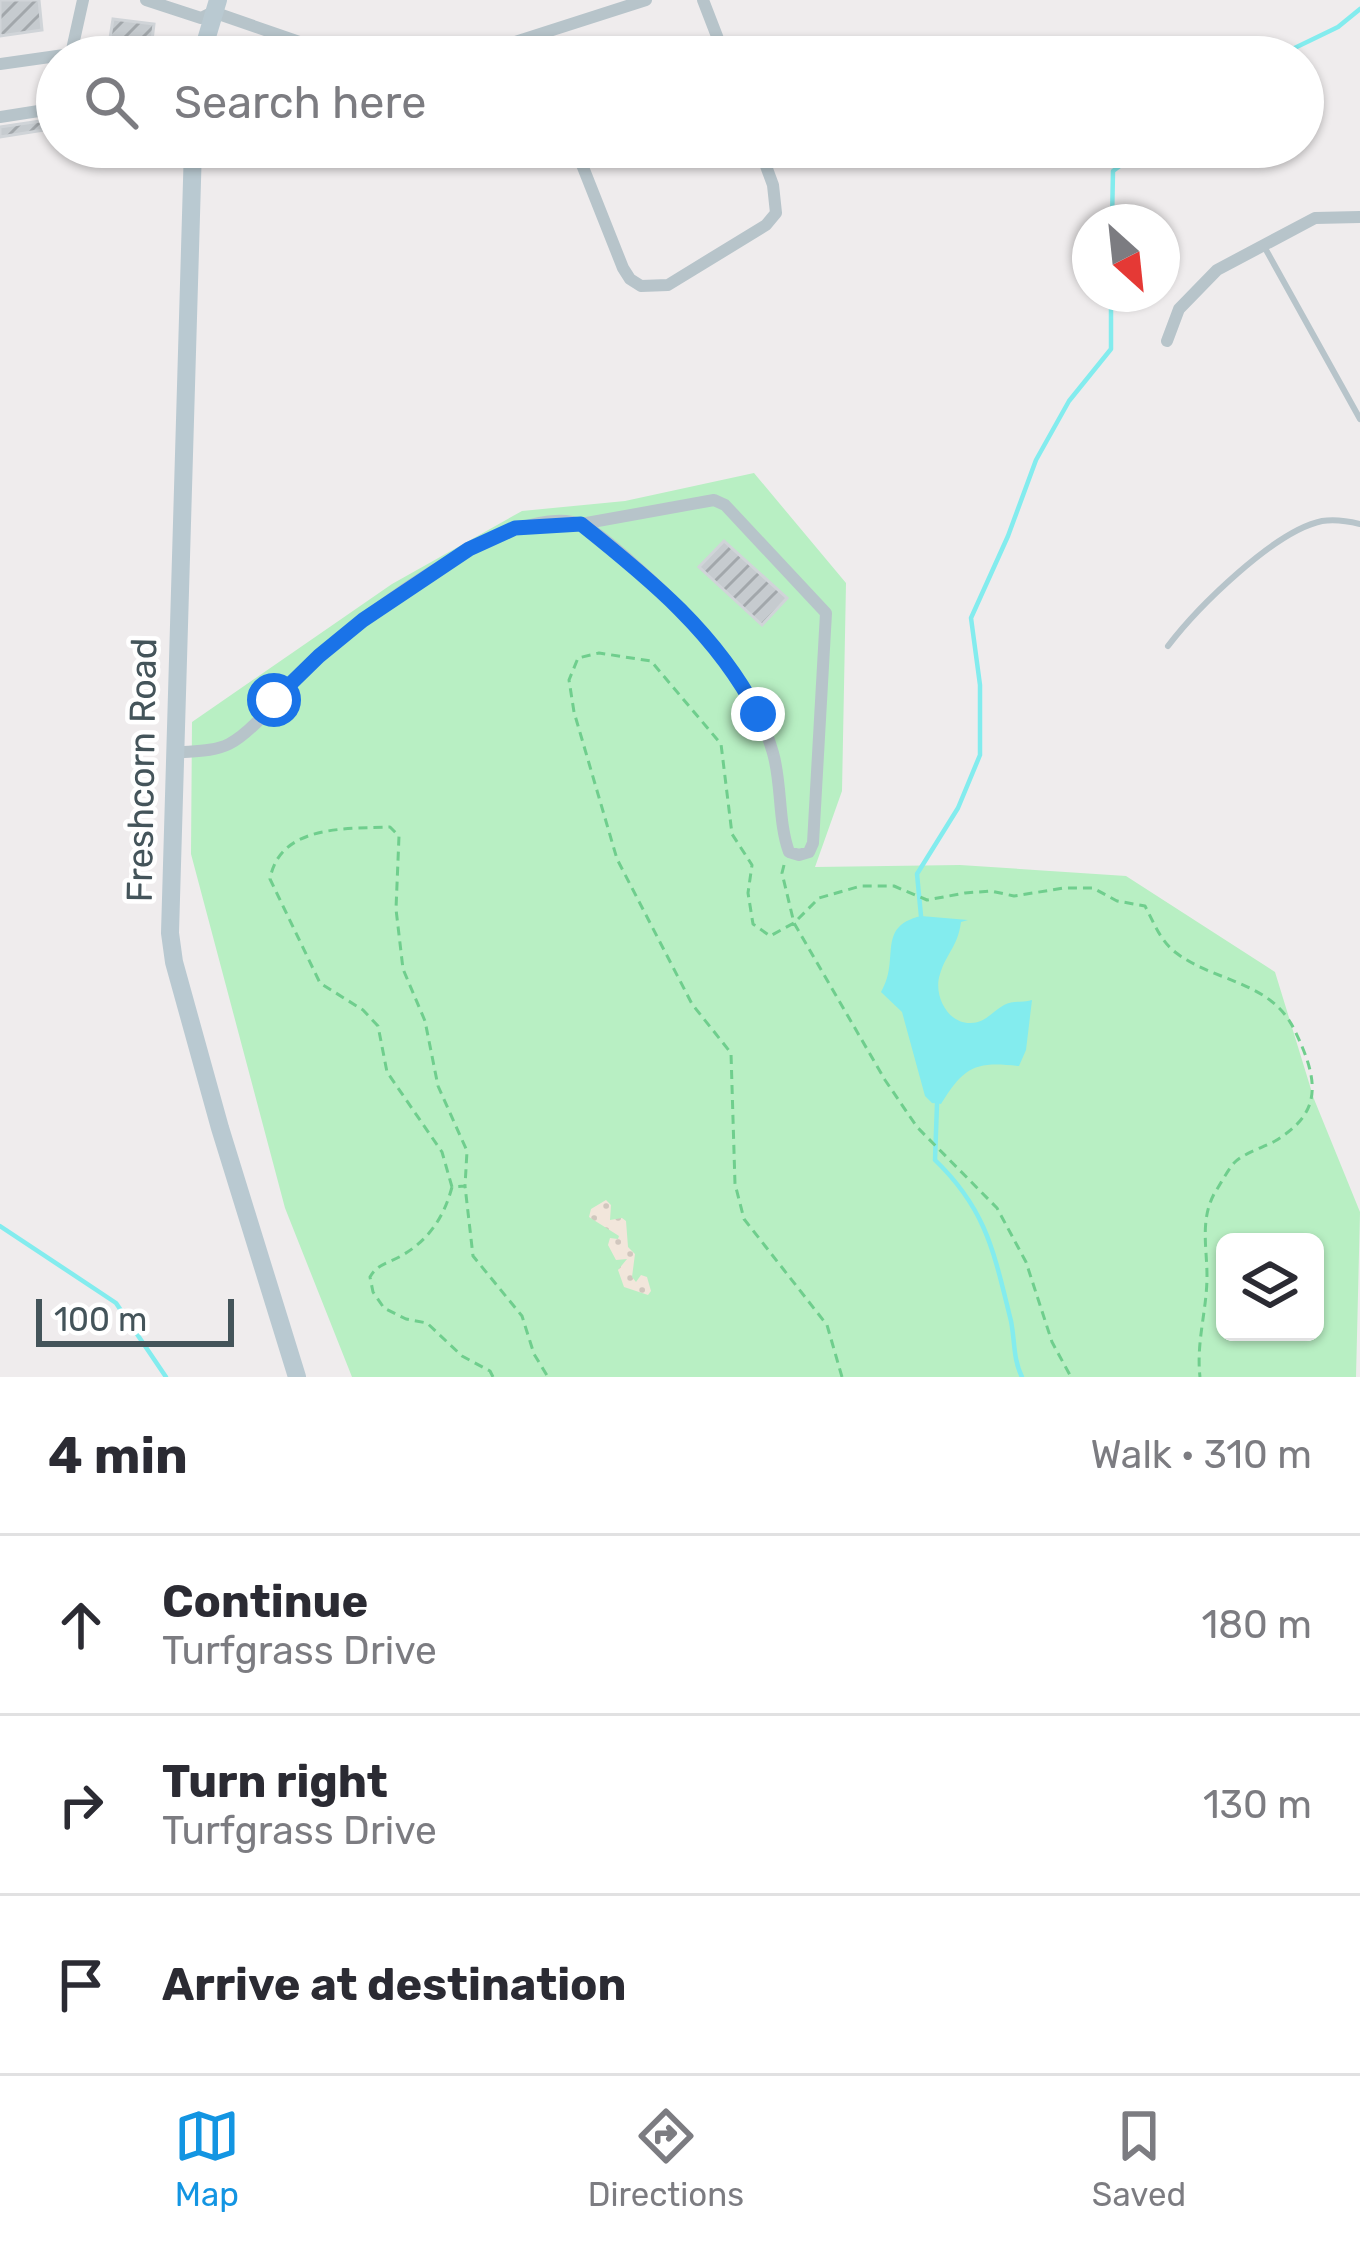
<!DOCTYPE html>
<html lang="en">
<head>
<meta charset="utf-8">
<style>
  :root { --surface:#fff; --page:#f2f2f3; --text:#2b2b33; --muted:#7c7c81; --line:#e1e1e2; --accent:#1395e2 }
  body { margin:0; font-family:Rubik,sans-serif; background:var(--page); color:var(--text) }
  .controls { position:absolute; right:36px; bottom:36px; display:grid; overflow:hidden; border-radius:18px; box-shadow:0 3px 9px #0004 }
  .controls button { width:108px; height:108px; display:grid; place-items:center; padding:0; border:0; border-bottom:3px solid var(--line); background:var(--surface); color:var(--text); font:60px sans-serif }
  .compass { position:absolute; left:1072px; top:204px; width:108px; height:108px; border-radius:50%; background:var(--surface); box-shadow:0 3px 9px #0004; rotate:153deg }
  .scale { position:absolute; left:36px; bottom:30px; width:198px; box-sizing:border-box; padding-left:12px; border:6px solid #44545a; border-top:0; font-size:33px; line-height:42px; white-space:nowrap; color:#44545a; -webkit-text-stroke:9px #fff; paint-order:stroke }
  .stop { position:absolute; width:36px; height:36px; margin:-27px; border:9px solid #1a73e8; border-radius:50%; background:#fff }
  .stop.end { background:#1a73e8; border-color:#fff; box-shadow:0 3px 12px #0008 }
  .list { margin:0; padding:0; list-style:none }
  h2 { display:flex; justify-content:space-between; align-items:center; height:156px; margin:0; padding:0 48px; font-size:51px }
  h2 small { font-size:39px; font-weight:400; color:var(--muted) }
  .list li { display:grid; grid-template-columns:78px 1fr auto; gap:36px; align-items:center; box-sizing:border-box; height:180px; padding:0 48px; border-top:3px solid var(--line) }
  .list b { display:block; font-size:45px; white-space:nowrap }
  .list p { margin:0; font-size:39px; white-space:nowrap; color:var(--muted) }
  .list em { font-size:39px; font-style:normal; color:var(--muted) }
  .icon { flex:none; width:66px; height:66px; fill:none; stroke:currentColor; stroke-width:2; stroke-linecap:round; stroke-linejoin:round }
  .map { position:relative; flex:none; width:1360px; height:1377px; overflow:hidden }
  .search { position:absolute; background:var(--surface); box-shadow:0 3px 9px #0004; left:36px; right:36px; top:36px; height:132px; display:flex; align-items:center; gap:30px; box-sizing:border-box; padding:0 42px; border-radius:66px; color:var(--muted); font-size:45px }
  .sheet { height:696px; background:var(--surface) }
  nav { display:flex; justify-content:space-around; align-items:center; box-sizing:border-box; height:168px; border-top:3px solid var(--line); background:var(--surface); font-size:33px; color:var(--muted) }
  nav a { display:grid; justify-items:center; gap:6px }
  nav .on { color:var(--accent) }
  .map>svg:first-child { display:block }
</style>
</head>
<body>
<div class="map">
<svg width="1360" height="1377" viewBox="0 0 1360 1377">
  <defs>
    <pattern id="sand-dots" width="8" height="8" patternUnits="userSpaceOnUse" patternTransform="scale(3)"><rect width="8" height="8" fill="#f2e6db"/><path d="M2 2h.1M6 6h.1" fill="none" stroke="#d1c7be" stroke-width="1.8" stroke-linecap="round"/></pattern>
    <pattern id="building-hatch" width="6" height="6" patternUnits="userSpaceOnUse" patternTransform="scale(3)"><rect width="6" height="6" fill="#c6cbcf"/><path d="M-1 1l2-2M0 6l6-6M5 7l2-2" fill="none" stroke="#a2a7ab"/></pattern>
  </defs>
  <rect width="100%" height="100%" fill="#efeced"/>
  <!-- grass -->
  <path fill="#b8efc3" fill-rule="evenodd" d="M754,473L846,583L842,791L815,867L960,865L1126,876L1275,972L1314,1099L1360,1212L1356,1377H352L285,1208L191,854L192,722L392,584L522,511L625,501ZM1225,1242H1315V1332H1225Z"/>
  <!-- sand -->
  <path fill="url(#sand-dots)" d="M606,1200L611,1205L610,1220L622,1218L626,1221L628,1247L635,1254L632,1277L636,1282L641,1275L647,1277L651,1291L648,1295L624,1287L618,1270L627,1259L616,1260L608,1245L610,1238L618,1239L619,1236L589,1217L591,1209Z"/>
  <!-- water -->
  <path fill="#83ecee" d="M921,916L968,920L961,922C958,946 946,954 940,974C933,994 947,1024 971,1023C985,1023 993,1011 1004,1005C1013,1000 1022,1003 1032,1000L1026,1050L1019,1066C976,1061 964,1066 941,1104L932,1103L925,1096L902,1012L881,992C901,959 875,927 921,916Z"/>
  <g fill="none" stroke-linecap="round" stroke-linejoin="round">
    <!-- stream -->
    <path stroke="#83ecee" stroke-width="4.5" d="M1276,57L1338,27L1360,9
      M1112,222L1113,171L1146,147
      M921,916L917,874L958,808L980,755V685L971,618L1008,536L1036,460L1069,401L1111,349V294
      M937,1104L935,1160C987,1210 994,1253 1011,1321C1015,1341 1013,1359 1022,1377
      M0,1226L116,1303L166,1377"/>
  </g>
  <!-- building -->
  <path fill="url(#building-hatch)" stroke="#d0d4d8" stroke-width="3" d="M0,0H39L42,30L0,36Z
    M113,19L154,24L150,57H107Z
    M57,114V128L0,137V127L47,120Z
    M724,541L787,598L762,625L699,567Z"/>
  <g fill="none" stroke-linecap="round" stroke-linejoin="round">
    <!-- path -->
    <path stroke="#6fce8d" stroke-width="3" stroke-dasharray="9 6" stroke-linecap="butt" d="M784,865L782,873L794,923L885,1080L917,1127L997,1208L1026,1262L1052,1342L1071,1377
      M452,1187L442,1152L387,1072L378,1026L363,1010L320,983L270,879C280,824 347,829 390,827L399,836L396,909L403,969L425,1021L438,1086L467,1151L465,1186
      M493,1377L490,1371L462,1356L427,1323L406,1319L384,1308L373,1292L370,1277C377,1264 389,1263 401,1256C429,1240 444,1217 452,1187L465,1186L473,1256L522,1316L534,1354L548,1377
      M842,1377L827,1325L744,1219L735,1184L731,1053L692,1004L617,859L574,712L569,680L578,658L599,653L651,661L721,744L732,834L752,865L748,893L753,924L770,936L794,923L819,898L861,886H894L927,900L965,893L991,891L1014,896L1064,888H1093L1117,901L1145,906C1154,923 1160,940 1175,952C1215,983 1271,980 1295,1031C1318,1079 1324,1112 1275,1141C1262,1148 1244,1153 1234,1163C1227,1171 1220,1185 1214,1194C1200,1221 1207,1248 1207,1276C1207,1310 1196,1342 1200,1377"/>
    <!-- lane -->
    <path stroke="#b7c4ca" stroke-width="6" d="M1265,248L1360,419
      M1168,646C1197,608 1274,531 1322,521C1334,519 1348,521 1360,524"/>
    <!-- street -->
    <path stroke="#b7c4ca" stroke-width="12" d="M146,0L201,18L213,12
      M703,0L725,57
      M213,12L305,44L360,57
      M532,39L539,57
      M468,57L646,0
      M0,64L71,54L83,0
      M0,117L45,110L57,101
      M575,147L623,268L630,279L641,286L668,285L766,225L776,213L773,185L759,147
      M1167,341L1179,309L1217,270L1315,218L1360,217
      M175,753C191,751 213,752 229,744C256,731 295,677 320,655C368,613 517,497 583,525C604,535 662,590 680,608C720,650 757,697 773,753C782,784 778,822 789,852L799,855L809,852L813,843L826,613L725,505L714,500L581,524"/>
    <!-- secondary -->
    <path stroke="#b9c9d1" stroke-width="18" d="M201,57L218,0
      M193,147L170,933L174,962L220,1128L297,1377"/>
  </g>
  <g fill="none" stroke-linecap="round" stroke-linejoin="round">
    <!-- route -->
    <path stroke="#1a73e8" stroke-width="15" d="M274,700L319,656L363,620L469,549L515,528L581,524C650,579 717,634 758,714"/>
  </g>
  <g text-anchor="middle" stroke-width="9" stroke-linejoin="round" paint-order="stroke">
    <!-- street labels -->
    <g font-size="36" fill="#44545a" stroke="#fff">
      <text transform="translate(141 770) rotate(-89)" y="13">Freshcorn Road</text>
    </g>
  </g>
</svg>
<div class="controls">
<button><svg class="icon" aria-label="layers" viewBox="0 0 24 24"><path d="M12 4l9 5-9 5-9-5zM3 14l9 5 9-5"/></svg></button>
</div>
<svg class="compass" viewBox="-18 -18 36 36"><path d="M0-13l5 13h-10z" fill="#e53935"/><path d="M0 13l5-13h-10z" fill="#7c7c81"/></svg>
<div class="scale">100 m</div>
<div class="stop" style="left:274px;top:700px"></div>
<div class="stop end" style="left:758px;top:714px"></div>
<div class="search"><svg class="icon" aria-label="search" viewBox="0 0 24 24"><circle cx="10" cy="10" r="6"/><path d="M15 15l6 6"/></svg>Search here</div>
</div>
<section class="sheet">
<h2>4 min<small>Walk · 310 m</small></h2>
<ul class="list">
<li><svg class="icon" aria-label="ahead" viewBox="0 0 24 24"><path d="M12 20V5M6 11l6-6 6 6"/></svg><div><b>Continue</b><p>Turfgrass Drive</p></div><em>180 m</em></li>
<li><svg class="icon" aria-label="right" viewBox="0 0 24 24"><path d="M7 20v-9h11M14 6l5 5-5 5"/></svg><div><b>Turn right</b><p>Turfgrass Drive</p></div><em>130 m</em></li>
<li><svg class="icon" aria-label="arrive" viewBox="0 0 24 24"><path d="M6 21V4h12l-3 4 3 4H6"/></svg><div><b>Arrive at destination</b></div></li>
</ul>
</section>
<nav>
<a class="on"><svg class="icon" aria-label="map" viewBox="0 0 24 24"><path d="M3 6l6-2 6 2 6-2v14l-6 2-6-2-6 2zM9 4v14M15 6v14"/></svg>Map</a>
<a><svg class="icon" aria-label="directions" viewBox="0 0 24 24"><path d="M12 3l9 9-9 9-9-9zM9 14v-3h6M13 9l2 2-2 2"/></svg>Directions</a>
<a><svg class="icon" aria-label="saved" viewBox="0 0 24 24"><path d="M7 4h10v16l-5-4-5 4z"/></svg>Saved</a>
</nav>
</body>
</html>
